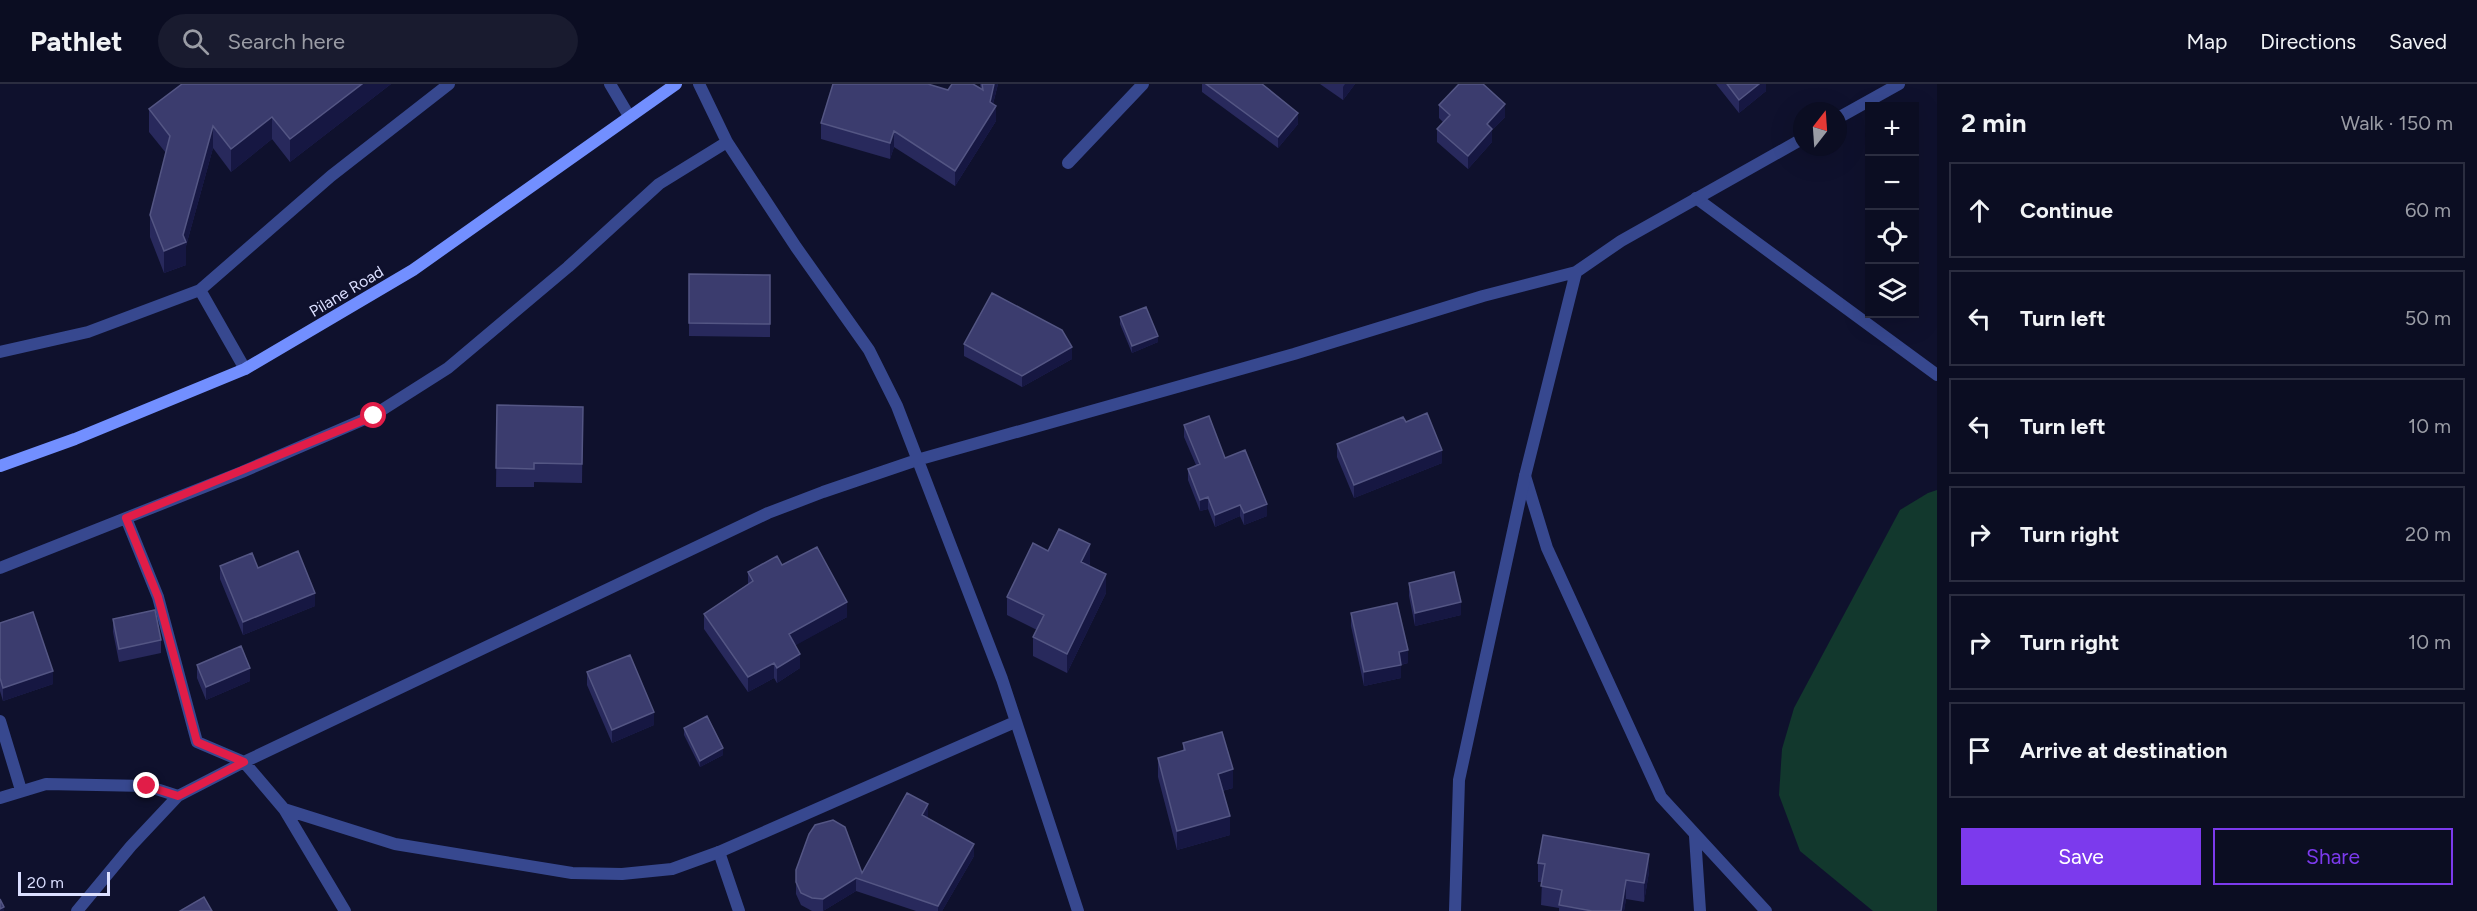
<!DOCTYPE html>
<html lang="en">
<head>
<meta charset="utf-8">
<style>
  :root { --surface:#0b0d22; --page:#191b2f; --text:#f1f3f6; --muted:#9a9ca5; --line:#2b2d40; --accent:#7c3aed }
  body { margin:0; font-family:Figtree,sans-serif; background:var(--page); color:var(--text) }
  .controls { position:absolute; right:18px; top:18px; display:grid; overflow:hidden; border-radius:0px; box-shadow:0 6px 24px #0002 }
  .controls button { width:54px; height:54px; display:grid; place-items:center; padding:0; border:0; border-bottom:2px solid var(--line); background:var(--surface); color:var(--text); font:30px sans-serif }
  .compass { position:absolute; left:1793px; top:18px; width:54px; height:54px; border-radius:50%; background:var(--surface); box-shadow:0 6px 24px #0002; rotate:17deg }
  .scale { position:absolute; left:18px; bottom:15px; width:92px; box-sizing:border-box; padding-left:6px; border:3px solid #dbdfff; border-top:0; font-size:16px; line-height:21px; white-space:nowrap; color:#dbdfff; -webkit-text-stroke:4px #0f112d; paint-order:stroke }
  .stop { position:absolute; width:18px; height:18px; margin:-14px; border:4px solid #e11d48; border-radius:50%; background:#fff }
  .stop.end { background:#e11d48; border-color:#fff; box-shadow:0 2px 6px #0008 }
  .list { margin:0; padding:0; list-style:none }
  h2 { display:flex; justify-content:space-between; align-items:center; height:78px; margin:0; padding:0 24px; font-size:26px }
  h2 small { font-size:20px; font-weight:400; color:var(--muted) }
  .list li { display:grid; grid-template-columns:39px 1fr auto; gap:18px; align-items:center; box-sizing:border-box; height:96px; margin:0 12px 12px; padding:0 12px; border:2px solid var(--line); border-radius:0px }
  .list b { display:block; font-size:22px; white-space:nowrap }
  .list em { font-size:20px; font-style:normal; color:var(--muted) }
  .actions { display:flex; gap:12px; padding:18px 24px }
  .actions a { flex:1; padding:14px 0; border:2px solid var(--accent); border-radius:0px; text-align:center; font-size:21px; color:var(--accent) }
  .actions .main { background:var(--accent); color:#fff }
  .icon { flex:none; width:33px; height:33px; fill:none; stroke:currentColor; stroke-width:2; stroke-linecap:round; stroke-linejoin:round }
  .map { position:relative; flex:none; width:1937px; height:827px; overflow:hidden }
  header { display:flex; align-items:center; gap:36px; box-sizing:border-box; height:84px; padding:0 30px; background:var(--surface); border-bottom:2px solid var(--line) }
  header strong { font-size:28px }
  nav { display:flex; gap:33px; margin-inline-start:auto; font-size:21px }
  .search { width:420px; height:54px; background:var(--page); display:flex; align-items:center; gap:15px; box-sizing:border-box; padding:0 21px; border-radius:33px; color:var(--muted); font-size:22px }
  main { display:flex }
  aside { flex:1; background:var(--surface) }
  .map>svg:first-child { display:block }
</style>
</head>
<body>
<header>
<strong>Pathlet</strong>
<div class="search"><svg class="icon" aria-label="search" viewBox="0 0 24 24"><circle cx="10" cy="10" r="6"/><path d="M15 15l6 6"/></svg>Search here</div>
<nav><a>Map</a><a>Directions</a><a>Saved</a></nav>
</header>
<main>
<div class="map">
<svg width="1937" height="827" viewBox="0 0 1937 827">
  <rect width="100%" height="100%" fill="#0f112d"/>
  <!-- pitch -->
  <path fill="#12382d" d="M1937,406V827H1873L1800,767L1779,711L1782,665L1794,624L1900,426L1928,409Z"/>
  <g fill="none" stroke-linecap="round" stroke-linejoin="round">
    <!-- service -->
    <path stroke="#37488f" stroke-width="12" d="M1068,79L1143,0
      M1696,114L1937,291
      M200,206L245,285
      M0,268L88,248L200,206L331,92L449,0
      M1525,392L1547,464L1661,713L1766,827
      M1695,752L1700,827
      M719,768L739,827"/>
    <!-- minor -->
    <path stroke="#37488f" stroke-width="12" d="M610,0L629,32
      M699,0L727,58L796,163L869,266L897,322L1002,595L1078,827
      M1838,34L1899,0
      M126,434L158,513L197,658L244,678L284,725L395,760L572,789L622,790L672,785L719,768L1015,638
      M0,484L242,388L374,331L448,284L568,183L659,100L727,58
      M0,637L21,706
      M0,714L46,700L147,702L178,712
      M284,725L345,827
      M77,827L131,762L178,712L244,678L768,429L823,408L917,376L1294,270L1483,212L1576,188L1621,157L1802,55
      M1455,827L1459,696L1525,392L1576,188"/>
    <!-- secondary -->
    <path stroke="#728fff" stroke-width="12" d="M0,382L75,355L245,285L413,186L676,0"/>
  </g>
  <!-- wall -->
  <path fill="#28295c" d="M391,0L290,78L272,55L231,88L213,64L186,162V181L164,189L150,153V131L166,69L149,48V25Z
    M980,0H998L993,20L996,37L955,102L894,63L890,75L821,55V39L948,6L981,5Z
    M1202,0H1262L1298,40L1278,64L1202,8Z
    M1320,0H1355L1343,16Z
    M1716,0H1766V7L1739,29Z
    M1439,21L1505,33L1492,46V58L1468,85L1437,58V45L1443,38L1439,34Z
    M689,190L770,191V253L689,252Z
    M1120,233L1158,258L1132,269L1120,240Z
    M964,260L1072,275L1022,303L964,272Z
    M497,321L583,323L582,399L534,398V403H496Z
    M1406,338L1442,379L1354,414L1337,373V360Z
    M1184,341L1225,374L1267,432L1244,441L1240,432L1215,443L1208,425L1200,427L1188,396V385L1196,381L1184,353Z
    M1048,467L1090,478L1089,482L1106,509L1067,589L1033,572V553L1037,546L1007,531V513Z
    M782,481L847,533L795,561L800,584L777,599L774,594L748,608L704,545V530L748,500V488Z
    M220,482L258,484L315,522L243,551L220,495Z
    M1409,499L1461,531L1415,542L1409,512Z
    M1351,529L1408,579L1401,581V594L1364,602L1351,542Z
    M113,535L161,556V569L119,578L113,548Z
    M0,539L53,600L3,617L0,607Z
    M197,581L250,597L206,616L197,594Z
    M587,588L654,641L612,659L587,601Z
    M684,644L723,671L700,683L684,651Z
    M1183,659L1233,704L1222,707L1230,751L1177,766L1158,693V674L1183,667Z
    M928,733L927,734L974,772L942,827H916L856,807L823,827H812L801,821L796,810V786L862,789Z
    M1538,779L1649,788L1644,818L1626,815L1624,827H1559V824L1541,821L1542,798H1538Z"/>
  <!-- shaded-wall -->
  <path fill="#161742" d="M362,0H391L290,78V55Z
    M994,0H998L990,31L996,22V37L955,102V87L990,18Z
    M1345,0H1355L1343,16V3Z
    M1759,0H1766V7L1739,29V16Z
    M1505,20V33L1492,46V58L1468,85V72L1487,40Z
    M1298,29V40L1278,64V53Z
    M272,33V55L231,88V65Z
    M213,42V64L186,162V181L164,189V167L183,151Z
    M894,47V63L890,75V59Z
    M1158,252V258L1132,269V262Z
    M1072,263V275L1022,303V292Z
    M1442,366V379L1354,414V401Z
    M1208,413V425L1200,427V416Z
    M1267,420V432L1244,441V429Z
    M1240,421V432L1215,443V431Z
    M1090,460V478L1081,497V478Z
    M1106,490V509L1067,589V570Z
    M315,509V522L243,551V538Z
    M847,518V533L789,565V550Z
    M1461,518V531L1415,542V529Z
    M1408,566V579L1399,581V568Z
    M800,570V584L777,599V584Z
    M774,579V594L748,608V593Z
    M1401,581V594L1364,602V588Z
    M250,584V597L206,616V603Z
    M53,587V600L3,617V604Z
    M654,628V641L612,659V646Z
    M723,664V671L700,683V677Z
    M1233,685V704L1218,708V690Z
    M928,720V733L922,743V731Z
    M1230,732V751L1177,766V747Z
    M974,760V772L942,827H938V822Z
    M1649,770V788L1644,818V799Z
    M856,794V807L823,827V815Z
    M1626,796V815L1624,827H1621Z
    M4,823V827H0V825Z"/>
  <!-- building -->
  <path fill="#3b3c6e" stroke="#545684" stroke-width="1.5" d="M182,0H362L290,55L272,33L231,65L213,42L183,151L186,158L164,167L150,131L170,52L149,25Z
    M833,0H928L948,6L952,0H973L983,6L982,0H994L990,18L996,22L955,87L894,47L890,59L821,39Z
    M1206,0H1262L1298,29L1278,53Z
    M1459,0H1483L1505,20L1487,40L1492,45L1468,72L1437,45L1450,31L1439,21Z
    M1727,0H1759L1739,16Z
    M689,190L770,191V240L689,239Z
    M992,209L1062,246L1072,263L1022,292L964,260Z
    M1146,223L1158,252L1132,262L1120,233Z
    M497,321L583,323L582,380L534,379V385L496,384Z
    M1427,329L1442,366L1354,401L1337,360L1403,333L1406,338Z
    M1209,332L1225,374L1245,366L1267,420L1244,429L1240,421L1215,431L1208,413L1200,416L1188,385L1200,380L1184,341Z
    M1059,445L1090,460L1081,478L1106,490L1067,570L1033,553L1044,531L1007,513L1033,459L1048,467Z
    M817,463L847,518L789,550L800,570L777,584L774,579L748,593L704,530L753,497L748,488L777,472L782,481Z
    M298,467L315,509L243,538L220,482L252,469L258,484Z
    M1454,488L1461,518L1415,529L1409,499Z
    M1397,519L1408,566L1399,568L1401,581L1364,588L1351,529Z
    M155,526L161,556L119,565L113,535Z
    M33,528L53,587L3,604L0,594V539Z
    M241,562L250,584L206,603L197,581Z
    M630,571L654,628L612,646L587,588Z
    M707,632L723,664L700,677L684,644Z
    M1222,648L1233,685L1218,690L1230,732L1177,747L1158,674L1185,666L1183,659Z
    M907,709L928,720L922,731L974,760L938,822L856,794L823,815L812,814L801,809L796,798V786L809,750L815,741L833,736L845,743L862,789Z
    M1543,751L1649,770L1644,799L1626,796L1621,827H1592L1559,821L1562,806L1541,802L1545,780L1538,779Z
    M204,813L212,827H180Z
    M0,815L4,823L0,825Z"/>
  <g fill="none" stroke-linecap="round" stroke-linejoin="round">
    <!-- route -->
    <path stroke="#e11d48" stroke-width="8" d="M147,702L178,712L244,678L197,658L158,513L126,434L374,332"/>
  </g>
  <g text-anchor="middle" stroke-width="4.5" stroke-linejoin="round" paint-order="stroke">
    <!-- street labels -->
    <g font-size="16" fill="#dbdfff" stroke="#0f112d">
      <text transform="translate(346 207) rotate(-31)" y="6">Pilane Road</text>
    </g>
  </g>
</svg>
<div class="controls">
<button>+</button>
<button>−</button>
<button><svg class="icon" aria-label="locate" viewBox="0 0 24 24"><circle cx="12" cy="12" r="6"/><path d="M12 2v4M12 18v4M2 12h4M18 12h4"/></svg></button>
<button><svg class="icon" aria-label="layers" viewBox="0 0 24 24"><path d="M12 4l9 5-9 5-9-5zM3 14l9 5 9-5"/></svg></button>
</div>
<svg class="compass" viewBox="-18 -18 36 36"><path d="M0-13l5 13h-10z" fill="#e53935"/><path d="M0 13l5-13h-10z" fill="#9a9ca5"/></svg>
<div class="scale">20 m</div>
<div class="stop" style="left:374px;top:332px"></div>
<div class="stop end" style="left:147px;top:702px"></div>
</div>
<aside>
<h2>2 min<small>Walk · 150 m</small></h2>
<ul class="list">
<li><svg class="icon" aria-label="ahead" viewBox="0 0 24 24"><path d="M12 20V5M6 11l6-6 6 6"/></svg><div><b>Continue</b></div><em>60 m</em></li>
<li><svg class="icon" aria-label="left" viewBox="0 0 24 24"><path d="M17 20v-9H6M10 6l-5 5 5 5"/></svg><div><b>Turn left</b></div><em>50 m</em></li>
<li><svg class="icon" aria-label="left" viewBox="0 0 24 24"><path d="M17 20v-9H6M10 6l-5 5 5 5"/></svg><div><b>Turn left</b></div><em>10 m</em></li>
<li><svg class="icon" aria-label="right" viewBox="0 0 24 24"><path d="M7 20v-9h11M14 6l5 5-5 5"/></svg><div><b>Turn right</b></div><em>20 m</em></li>
<li><svg class="icon" aria-label="right" viewBox="0 0 24 24"><path d="M7 20v-9h11M14 6l5 5-5 5"/></svg><div><b>Turn right</b></div><em>10 m</em></li>
<li><svg class="icon" aria-label="arrive" viewBox="0 0 24 24"><path d="M6 21V4h12l-3 4 3 4H6"/></svg><div><b>Arrive at destination</b></div></li>
</ul>
<div class="actions"><a class="main">Save</a><a>Share</a></div>
</aside>
</main>
</body>
</html>
